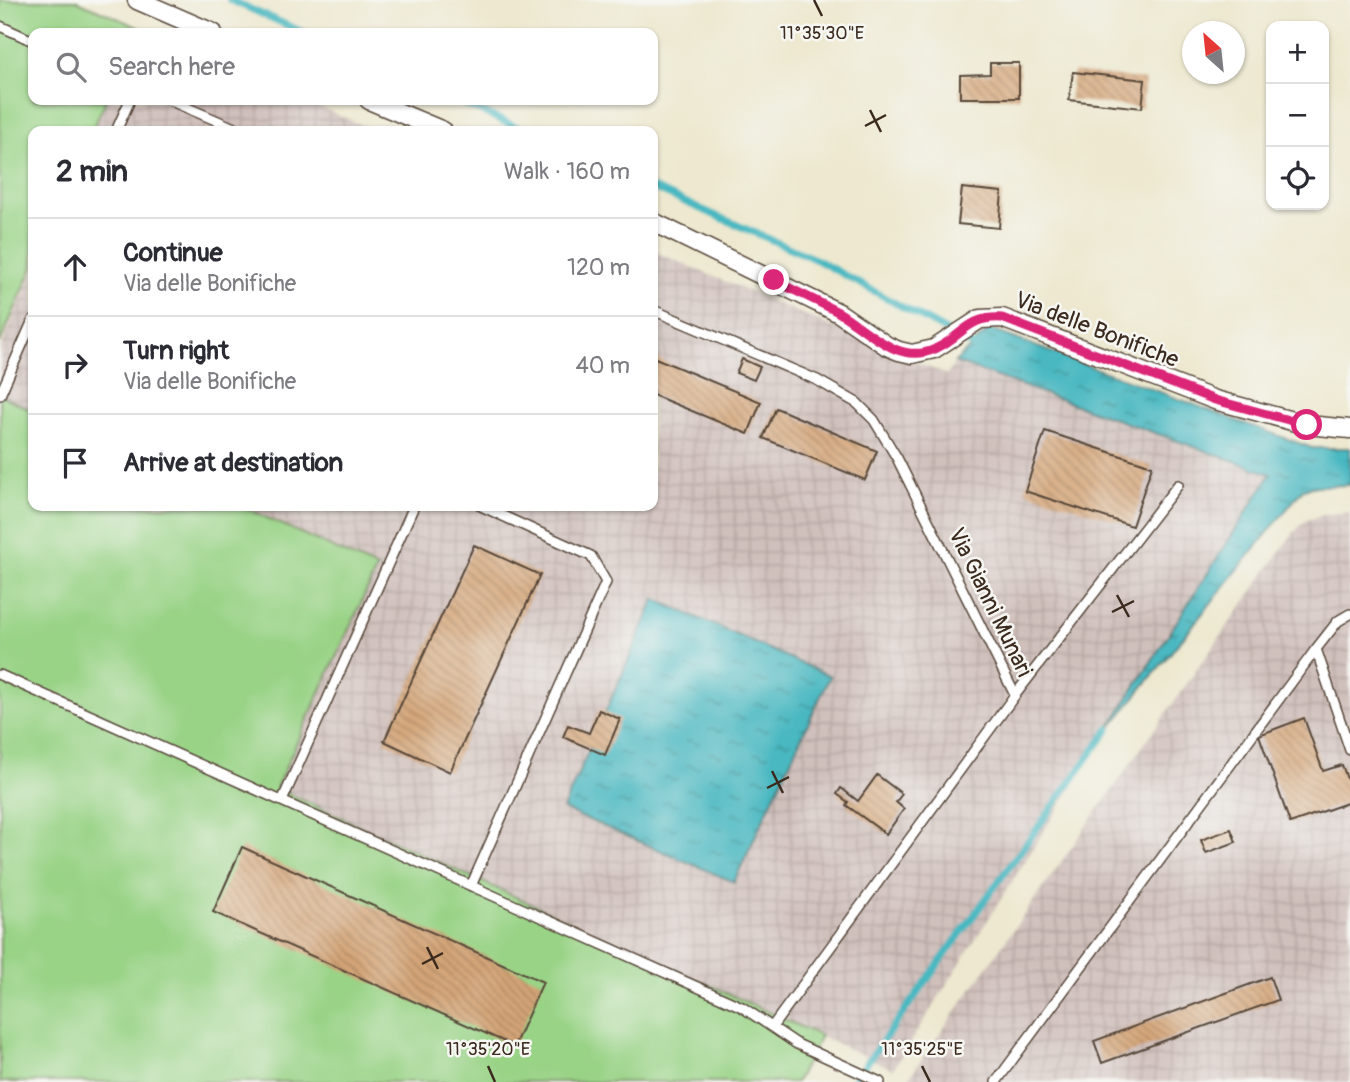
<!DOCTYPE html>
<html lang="en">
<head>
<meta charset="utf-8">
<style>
  :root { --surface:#fff; --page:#f2f2f3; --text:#2b2b33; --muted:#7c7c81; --line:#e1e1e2 }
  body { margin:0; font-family:Pangolin,sans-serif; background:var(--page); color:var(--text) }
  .controls { position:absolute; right:21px; top:21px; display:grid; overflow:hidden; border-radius:14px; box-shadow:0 2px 5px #0004 }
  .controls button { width:63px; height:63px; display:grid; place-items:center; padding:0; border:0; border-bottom:2px solid var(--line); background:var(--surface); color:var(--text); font:35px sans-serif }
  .compass { position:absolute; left:1182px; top:21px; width:63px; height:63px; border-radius:50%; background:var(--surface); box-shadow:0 2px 5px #0004; rotate:333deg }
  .stop { position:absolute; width:21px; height:21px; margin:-16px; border:5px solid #db2777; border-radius:50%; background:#fff }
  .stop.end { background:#db2777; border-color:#fff; box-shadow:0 2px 7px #0008 }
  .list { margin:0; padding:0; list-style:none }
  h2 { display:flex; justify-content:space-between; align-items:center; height:91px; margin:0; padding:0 28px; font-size:30px }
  h2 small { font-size:23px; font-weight:400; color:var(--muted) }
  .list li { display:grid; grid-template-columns:46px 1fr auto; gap:21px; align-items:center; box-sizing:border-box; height:98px; padding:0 28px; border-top:2px solid var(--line) }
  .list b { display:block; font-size:26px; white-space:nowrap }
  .list p { margin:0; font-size:23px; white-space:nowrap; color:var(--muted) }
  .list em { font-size:23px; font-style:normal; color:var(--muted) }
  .icon { flex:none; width:38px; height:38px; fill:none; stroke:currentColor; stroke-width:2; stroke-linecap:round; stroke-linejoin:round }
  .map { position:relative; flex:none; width:1350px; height:1082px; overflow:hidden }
  .search { position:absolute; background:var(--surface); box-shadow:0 2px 5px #0004; left:28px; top:28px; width:630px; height:77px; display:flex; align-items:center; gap:18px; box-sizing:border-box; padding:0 24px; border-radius:14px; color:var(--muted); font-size:26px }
  .panel { position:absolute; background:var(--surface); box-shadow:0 2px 5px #0004; left:28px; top:126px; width:630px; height:385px; border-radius:14px }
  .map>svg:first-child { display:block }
</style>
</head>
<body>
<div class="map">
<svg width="1350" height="1082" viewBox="0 0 1350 1082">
  <defs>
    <pattern id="industrial-grid" width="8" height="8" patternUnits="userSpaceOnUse" patternTransform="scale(1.75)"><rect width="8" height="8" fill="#d0c0bc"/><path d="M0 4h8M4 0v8" fill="none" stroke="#b4a5a1"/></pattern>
    <pattern id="water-ripples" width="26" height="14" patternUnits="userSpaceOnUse" patternTransform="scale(1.75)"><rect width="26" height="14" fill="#49b8c1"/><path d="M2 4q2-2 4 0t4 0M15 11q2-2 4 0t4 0" fill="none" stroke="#3e969c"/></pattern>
    <pattern id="building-back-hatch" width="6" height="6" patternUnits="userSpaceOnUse" patternTransform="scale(1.75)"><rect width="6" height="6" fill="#d4a477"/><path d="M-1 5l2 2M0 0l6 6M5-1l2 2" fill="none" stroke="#ad8661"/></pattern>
  </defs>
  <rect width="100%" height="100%" fill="#f6f6f2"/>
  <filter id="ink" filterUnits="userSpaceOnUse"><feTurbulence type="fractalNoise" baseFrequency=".0143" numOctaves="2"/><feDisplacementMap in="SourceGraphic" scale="14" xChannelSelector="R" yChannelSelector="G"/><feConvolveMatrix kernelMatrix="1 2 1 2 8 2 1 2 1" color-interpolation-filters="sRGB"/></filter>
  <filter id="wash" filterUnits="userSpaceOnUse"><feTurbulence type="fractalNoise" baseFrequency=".00686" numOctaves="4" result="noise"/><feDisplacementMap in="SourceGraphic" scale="28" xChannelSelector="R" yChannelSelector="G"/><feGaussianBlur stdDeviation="1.57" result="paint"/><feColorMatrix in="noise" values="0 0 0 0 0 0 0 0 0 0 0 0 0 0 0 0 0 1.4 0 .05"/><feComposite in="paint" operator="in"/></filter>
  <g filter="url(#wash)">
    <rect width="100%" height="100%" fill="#ede8cf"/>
    <!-- industrial -->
    <path fill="url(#industrial-grid)" d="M106,100H304L375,131H92Z
      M653,251L947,375L955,362L1271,474L893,1069L275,788L377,568L241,506H653Z
      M33,271V411L0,395V349Z
      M1350,512V1082H906L1291,536L1305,521L1322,515Z"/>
    <!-- grass -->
    <path fill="#99d386" stroke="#6a7e52" stroke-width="2" d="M0,0H76L140,28L138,33H33V100H106L92,131H33V267L0,343Z
      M0,395L33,411V506H241L377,568L276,788L821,1036L796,1082H0Z"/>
    <!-- water -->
    <path fill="url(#water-ripples)" stroke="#427170" stroke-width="2" d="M989,329L1312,448H1350V485L1317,486L1303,489L1105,734L1271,474L955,362Z
      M655,599L830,676L734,882L563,809Z"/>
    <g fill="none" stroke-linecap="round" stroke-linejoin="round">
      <!-- stream -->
      <path stroke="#49b8c1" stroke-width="7" d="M230,0L305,33
        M455,100L526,131
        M653,188L817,260L979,349
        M853,1082L1109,729"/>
    </g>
    <g id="blocks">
      <!-- building -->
      <path fill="url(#building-back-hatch)" d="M990,63H1019V98H960V75L990,74Z
        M1073,72L1145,80L1142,108L1069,100Z
        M962,188L1002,192L999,228L958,224Z
        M653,357L761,402L748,434L653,395Z
        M742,359L760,367L754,380L736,373Z
        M776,408L877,451L865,480L763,438Z
        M1045,431L1152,466L1132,526L1025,491Z
        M474,545L540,575L450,772L384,741Z
        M599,710L620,719L605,755L563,737L568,725L589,733Z
        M1304,718L1323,771L1342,765L1350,787V802L1290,823L1259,735Z
        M877,775L902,794L896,802L904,809L886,834L846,805L848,802L837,794L841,788L858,801Z
        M1231,829L1236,842L1206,853L1201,840Z
        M242,847L543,982L514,1046L213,912Z
        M1270,977L1278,1000L1102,1063L1094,1041Z"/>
    </g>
  </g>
  <g filter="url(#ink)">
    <use href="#blocks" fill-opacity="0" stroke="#564639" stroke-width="2"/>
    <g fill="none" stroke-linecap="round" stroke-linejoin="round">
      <defs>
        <path id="service" d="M0,26L33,41
          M169,100L241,131
          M116,131L130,100
          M653,310L817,380L857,403L874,420L897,458L1015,695
          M0,395L33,320
          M1316,649L1350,750
          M0,675L742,1007L797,1044L880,1082
          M282,801L414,506
          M471,886L606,582L591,556L481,506
          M772,1027L1015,695L1178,485
          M996,1082L1316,649L1338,621L1350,614"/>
        <path id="minor" d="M137,0L213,33
          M369,100L443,131
          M653,222L839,313L887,346L899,351L912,354L934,349L980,319L1002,318L1215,400L1307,425L1350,429"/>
      </defs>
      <!-- service casing -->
      <use href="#service" stroke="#564639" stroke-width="12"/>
      <!-- minor casing -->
      <use href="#minor" stroke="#564639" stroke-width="21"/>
      <!-- service -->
      <use href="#service" stroke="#fff" stroke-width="9"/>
      <!-- minor -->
      <use href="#minor" stroke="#fff" stroke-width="18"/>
    </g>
  </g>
  <g fill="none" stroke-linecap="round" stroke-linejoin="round" filter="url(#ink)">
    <!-- route -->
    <path stroke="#db2777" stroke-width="9" d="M774,280C795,291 817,301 838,312C867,329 898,366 935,349C963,337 966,316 1002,318L1215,400L1307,425"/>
  </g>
  <!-- ticks -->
  <path fill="none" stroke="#3b2a1e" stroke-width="2.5" d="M814,0L822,16M870,110L881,132M865,126L886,115M1117,595L1129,617M1112,612L1134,601M772,771L783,793M767,788L789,777M427,947L438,969M422,964L443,953M488,1066L495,1082M922,1066L930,1082"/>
  <g text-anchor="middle" stroke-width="5" stroke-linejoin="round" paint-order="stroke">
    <!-- street labels -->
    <g font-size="23" fill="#3b2a1e" stroke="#f6f6f2">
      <text transform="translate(1097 329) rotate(21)" y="8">Via delle Bonifiche</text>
      <text transform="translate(991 602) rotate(64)" y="8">Via Gianni Munari</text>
    </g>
  </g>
  <g font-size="18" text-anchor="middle" fill="#3b2a1e" stroke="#f6f6f2" stroke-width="5" stroke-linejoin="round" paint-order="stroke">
    <text x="822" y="39">11°35'30"E</text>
    <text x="488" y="1055">11°35'20"E</text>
    <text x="922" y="1055">11°35'25"E</text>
  </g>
</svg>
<div class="controls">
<button>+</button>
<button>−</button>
<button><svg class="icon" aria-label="locate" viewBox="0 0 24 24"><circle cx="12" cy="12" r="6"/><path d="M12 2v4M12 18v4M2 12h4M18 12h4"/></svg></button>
</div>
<svg class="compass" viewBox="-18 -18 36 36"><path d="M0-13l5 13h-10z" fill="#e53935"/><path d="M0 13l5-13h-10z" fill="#7c7c81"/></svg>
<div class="stop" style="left:1307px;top:425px"></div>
<div class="stop end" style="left:774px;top:280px"></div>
<div class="search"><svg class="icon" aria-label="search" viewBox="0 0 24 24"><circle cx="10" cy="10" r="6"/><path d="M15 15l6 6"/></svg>Search here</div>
<section class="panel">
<h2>2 min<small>Walk · 160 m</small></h2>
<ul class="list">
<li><svg class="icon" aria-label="ahead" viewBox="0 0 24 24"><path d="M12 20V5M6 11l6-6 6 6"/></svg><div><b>Continue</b><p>Via delle Bonifiche</p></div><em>120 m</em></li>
<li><svg class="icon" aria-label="right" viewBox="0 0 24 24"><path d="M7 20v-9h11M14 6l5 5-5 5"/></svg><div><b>Turn right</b><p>Via delle Bonifiche</p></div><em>40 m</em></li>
<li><svg class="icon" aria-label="arrive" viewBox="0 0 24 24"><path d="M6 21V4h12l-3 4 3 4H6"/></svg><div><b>Arrive at destination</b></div></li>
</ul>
</section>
</div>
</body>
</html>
